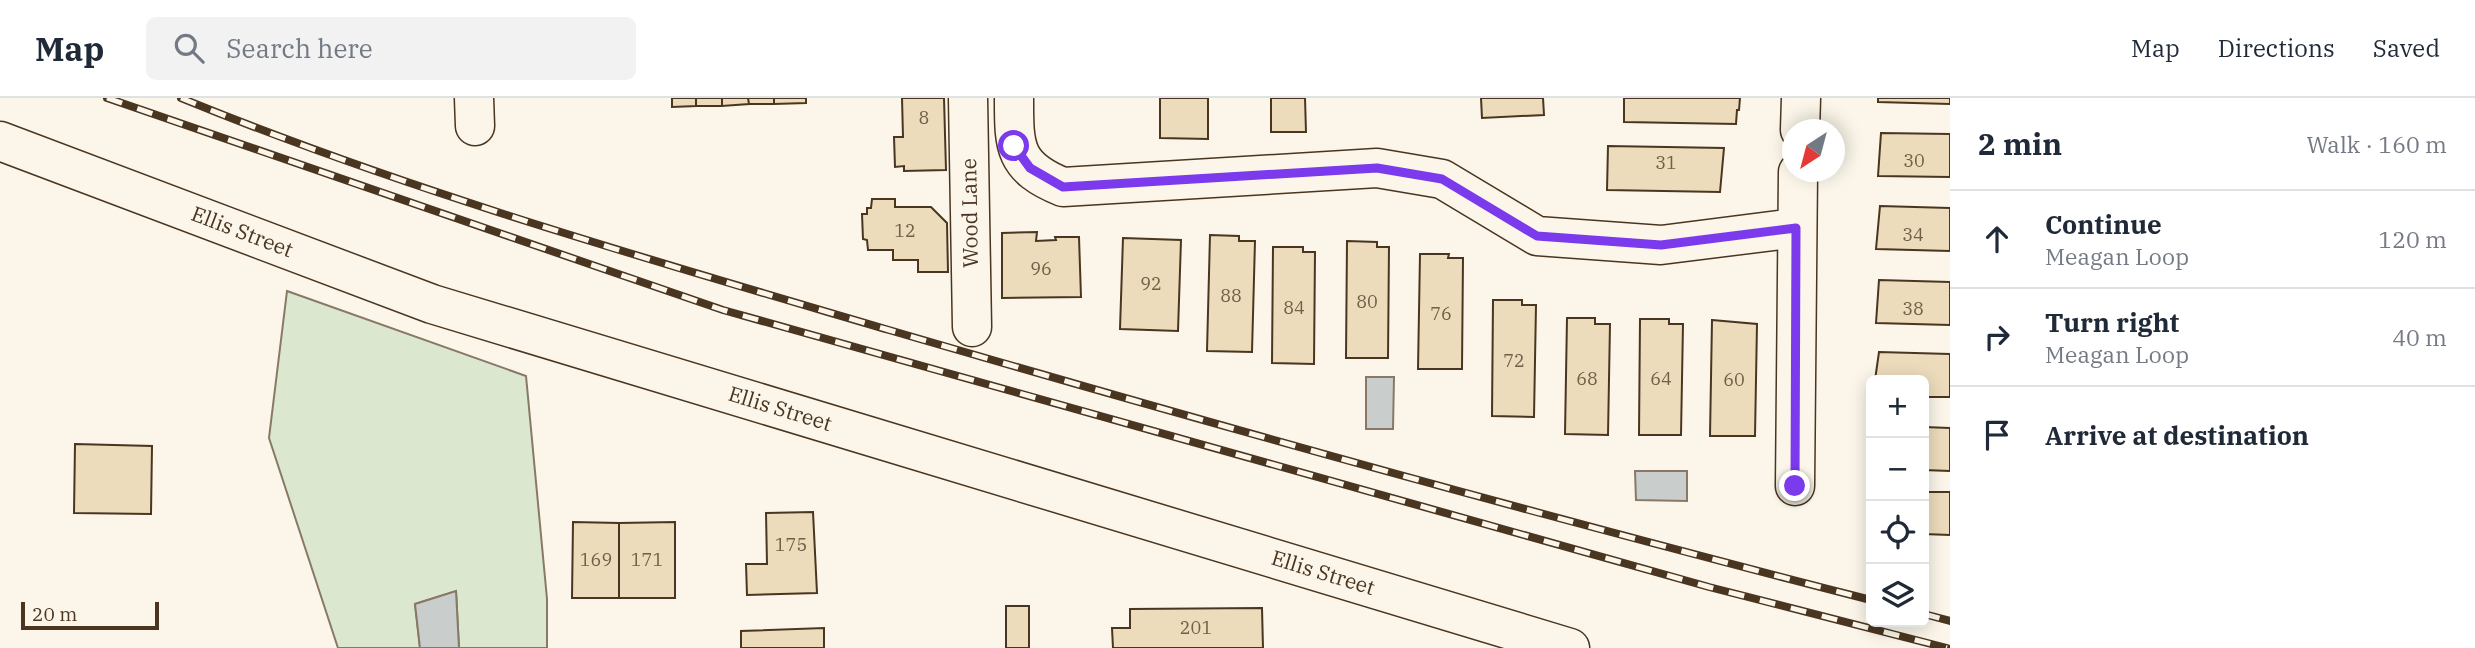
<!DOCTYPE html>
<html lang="en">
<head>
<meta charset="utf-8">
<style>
  :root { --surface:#fff; --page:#f2f2f3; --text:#1f2937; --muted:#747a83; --line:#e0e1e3 }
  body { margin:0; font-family:"IBM Plex Serif",serif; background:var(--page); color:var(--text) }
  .controls { position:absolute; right:21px; bottom:21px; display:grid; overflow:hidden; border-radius:10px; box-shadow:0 4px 18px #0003 }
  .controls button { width:63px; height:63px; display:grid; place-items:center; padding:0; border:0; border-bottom:2px solid var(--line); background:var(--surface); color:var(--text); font:35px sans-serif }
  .compass { position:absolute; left:1782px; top:21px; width:63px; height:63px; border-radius:50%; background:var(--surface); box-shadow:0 4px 18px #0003; rotate:216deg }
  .scale { position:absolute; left:21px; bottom:18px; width:138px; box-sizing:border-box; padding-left:7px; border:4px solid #4a3520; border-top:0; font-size:19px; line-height:24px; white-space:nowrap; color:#4a3520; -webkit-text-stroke:5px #fbf6e9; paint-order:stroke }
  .stop { position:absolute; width:21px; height:21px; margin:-16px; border:5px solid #7c3aed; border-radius:50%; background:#fff }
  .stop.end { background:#7c3aed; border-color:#fff; box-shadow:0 2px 7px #0008 }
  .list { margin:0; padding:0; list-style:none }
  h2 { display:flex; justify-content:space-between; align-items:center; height:91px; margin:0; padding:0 28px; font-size:30px }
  h2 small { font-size:23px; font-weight:400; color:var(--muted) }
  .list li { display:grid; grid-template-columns:46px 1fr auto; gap:21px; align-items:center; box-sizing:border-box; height:98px; padding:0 28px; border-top:2px solid var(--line) }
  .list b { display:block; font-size:26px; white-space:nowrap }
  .list p { margin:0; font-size:23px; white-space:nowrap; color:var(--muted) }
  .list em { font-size:23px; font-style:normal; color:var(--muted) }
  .icon { flex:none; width:38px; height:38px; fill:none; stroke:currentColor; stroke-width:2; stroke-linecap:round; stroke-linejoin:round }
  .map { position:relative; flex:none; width:1950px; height:550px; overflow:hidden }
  header { display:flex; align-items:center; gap:42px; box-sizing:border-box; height:98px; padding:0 35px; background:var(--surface); border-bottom:2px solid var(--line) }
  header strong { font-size:33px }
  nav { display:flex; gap:38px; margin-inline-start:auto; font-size:24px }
  .search { width:490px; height:63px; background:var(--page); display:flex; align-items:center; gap:18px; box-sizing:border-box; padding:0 24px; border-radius:10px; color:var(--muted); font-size:26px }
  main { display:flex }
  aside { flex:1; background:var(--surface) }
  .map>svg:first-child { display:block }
</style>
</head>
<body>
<header>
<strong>Map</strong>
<div class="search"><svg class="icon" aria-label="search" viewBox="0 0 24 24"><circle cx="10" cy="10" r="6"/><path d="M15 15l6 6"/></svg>Search here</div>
<nav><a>Map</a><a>Directions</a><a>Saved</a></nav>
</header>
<main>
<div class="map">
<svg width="1950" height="550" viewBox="0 0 1950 550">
  <rect width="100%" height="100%" fill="#fbf6e9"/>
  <!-- green -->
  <path fill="#dce7d0" stroke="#887966" stroke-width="2" d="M287,193L526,278L547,501V550H459L456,493L415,506L420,550H338L269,340Z"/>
  <!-- water -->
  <path fill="#c9cecd" stroke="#887966" stroke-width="2" d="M1366,279H1394L1393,331H1366Z
    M1635,373H1687V403L1636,402Z
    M456,493L459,550H420L415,506Z"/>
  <!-- building -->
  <path fill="#ecdcbc" stroke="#4a3520" stroke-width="2" d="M672,0H696V8L672,9Z
    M696,0H722V8H696Z
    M722,0H748L749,6L722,8Z
    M748,0H774V6H749Z
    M774,0H806V5L774,6Z
    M902,0H944L946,72L904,73V68L895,69L894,39H903Z
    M1160,0H1208V41L1160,40Z
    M1271,0H1305L1306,34H1271Z
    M1481,0H1543L1544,17L1482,20Z
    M1624,0H1740L1739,12H1737L1736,26L1624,24Z
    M1878,0H1950V6L1878,4Z
    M1881,35L1950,36V79L1878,78Z
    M1608,48L1724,50L1720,94L1607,92Z
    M872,101H895V109H931L947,125L948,174H918V162H893V152H868L867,142L863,141L862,116H867V110H871Z
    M1880,108L1950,110V153L1876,151Z
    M1037,134L1036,143L1056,142L1055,139H1079L1081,199L1002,200V135Z
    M1210,137L1239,138V143H1255L1252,254L1207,253Z
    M1123,140L1181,142L1178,233L1120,231Z
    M1347,143L1377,144V149H1389L1388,260H1346Z
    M1273,149H1303V154H1315L1314,266L1272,265Z
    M1420,156H1449L1448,160H1463L1462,271H1418Z
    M1879,182L1950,184V227L1876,225Z
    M1493,202H1522V207H1536L1534,319L1492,318Z
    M1567,220H1595V226H1610L1608,337L1565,336Z
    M1640,221H1669V226H1683L1681,337H1639Z
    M1712,222L1757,226L1755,338H1710Z
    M1879,254L1950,256V299H1924V282H1875Z
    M1924,329L1950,330V373L1924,372Z
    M75,346L152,348L151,416L74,415Z
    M1924,394H1950V437L1924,436Z
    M813,414L817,495L747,497L746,466H767L766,415Z
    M573,424L619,425V500H572Z
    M675,424V500H619V425Z
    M1006,508H1029V550H1006Z
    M1262,510L1263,550H1113L1112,530H1130V511Z
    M824,530V550H741V533Z"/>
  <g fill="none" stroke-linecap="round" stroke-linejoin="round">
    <defs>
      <path id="street" d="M474,0L475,28
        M968,0L972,229
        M1014,0C1014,48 1013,69 1063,89L1377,70L1442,81L1537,138L1661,147L1796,130
        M1800,32L1801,0
        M0,43L432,206L1570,550
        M1795,388L1798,74"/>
    </defs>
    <!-- street casing -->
    <use href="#street" stroke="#4a3520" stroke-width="41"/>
    <!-- street -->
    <use href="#street" stroke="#fbf6e9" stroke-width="38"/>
    <defs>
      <path id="rail" d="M107,0L723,212L1709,489L1947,550
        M181,0C411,94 651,162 889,232C1215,327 1542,418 1871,502
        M1924,516L1950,523"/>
    </defs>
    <!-- rail casing -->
    <use href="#rail" stroke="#4a3520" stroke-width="8"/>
    <!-- rail -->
    <use href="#rail" stroke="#fbf6e9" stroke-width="5" stroke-dasharray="16" stroke-linecap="butt"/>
  </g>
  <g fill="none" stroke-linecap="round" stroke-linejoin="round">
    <!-- route -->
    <path stroke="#7c3aed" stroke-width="9" d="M1014,48L1030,70L1063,89L1377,70L1442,81L1537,138L1661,147L1796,130L1795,388"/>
  </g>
  <g text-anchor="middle" stroke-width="5" stroke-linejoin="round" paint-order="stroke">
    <!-- number labels -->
    <g font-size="18" fill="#725f47">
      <text x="924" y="26">8</text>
      <text x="1914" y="69">30</text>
      <text x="1666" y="71">31</text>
      <text x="905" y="139">12</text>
      <text x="1913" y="143">34</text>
      <text x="1041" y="177">96</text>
      <text x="1151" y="192">92</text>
      <text x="1231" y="204">88</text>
      <text x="1367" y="210">80</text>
      <text x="1294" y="216">84</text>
      <text x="1913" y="217">38</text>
      <text x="1441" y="222">76</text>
      <text x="1514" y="269">72</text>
      <text x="1587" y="287">68</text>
      <text x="1661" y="287">64</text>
      <text x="1734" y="288">60</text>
      <text x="791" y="453">175</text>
      <text x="596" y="468">169</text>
      <text x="647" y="468">171</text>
      <text x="1196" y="536">201</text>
    </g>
    <!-- street labels -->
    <g font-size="21" fill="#4a3520" stroke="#fbf6e9">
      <text transform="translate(970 115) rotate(-91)" y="7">Wood Lane</text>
      <text transform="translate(242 134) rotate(21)" y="7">Ellis Street</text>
      <text transform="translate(780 311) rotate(17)" y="7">Ellis Street</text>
      <text transform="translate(1323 475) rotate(17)" y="7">Ellis Street</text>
    </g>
  </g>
</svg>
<div class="controls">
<button>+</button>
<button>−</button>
<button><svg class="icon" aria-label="locate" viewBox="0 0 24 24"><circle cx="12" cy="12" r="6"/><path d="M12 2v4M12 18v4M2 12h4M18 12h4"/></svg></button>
<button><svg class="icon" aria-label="layers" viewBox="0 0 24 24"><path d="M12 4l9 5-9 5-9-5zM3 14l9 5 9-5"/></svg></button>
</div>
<svg class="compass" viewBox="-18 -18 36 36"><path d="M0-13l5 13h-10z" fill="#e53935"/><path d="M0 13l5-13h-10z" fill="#747a83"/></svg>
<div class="scale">20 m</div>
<div class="stop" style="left:1014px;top:48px"></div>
<div class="stop end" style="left:1795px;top:388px"></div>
</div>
<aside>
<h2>2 min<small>Walk · 160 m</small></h2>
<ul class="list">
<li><svg class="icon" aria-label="ahead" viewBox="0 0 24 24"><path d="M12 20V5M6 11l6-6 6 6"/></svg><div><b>Continue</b><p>Meagan Loop</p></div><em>120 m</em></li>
<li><svg class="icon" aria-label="right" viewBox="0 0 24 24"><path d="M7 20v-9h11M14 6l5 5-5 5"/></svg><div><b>Turn right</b><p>Meagan Loop</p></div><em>40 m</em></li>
<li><svg class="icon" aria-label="arrive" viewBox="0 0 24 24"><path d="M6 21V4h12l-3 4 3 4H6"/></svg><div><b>Arrive at destination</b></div></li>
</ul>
</aside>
</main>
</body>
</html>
